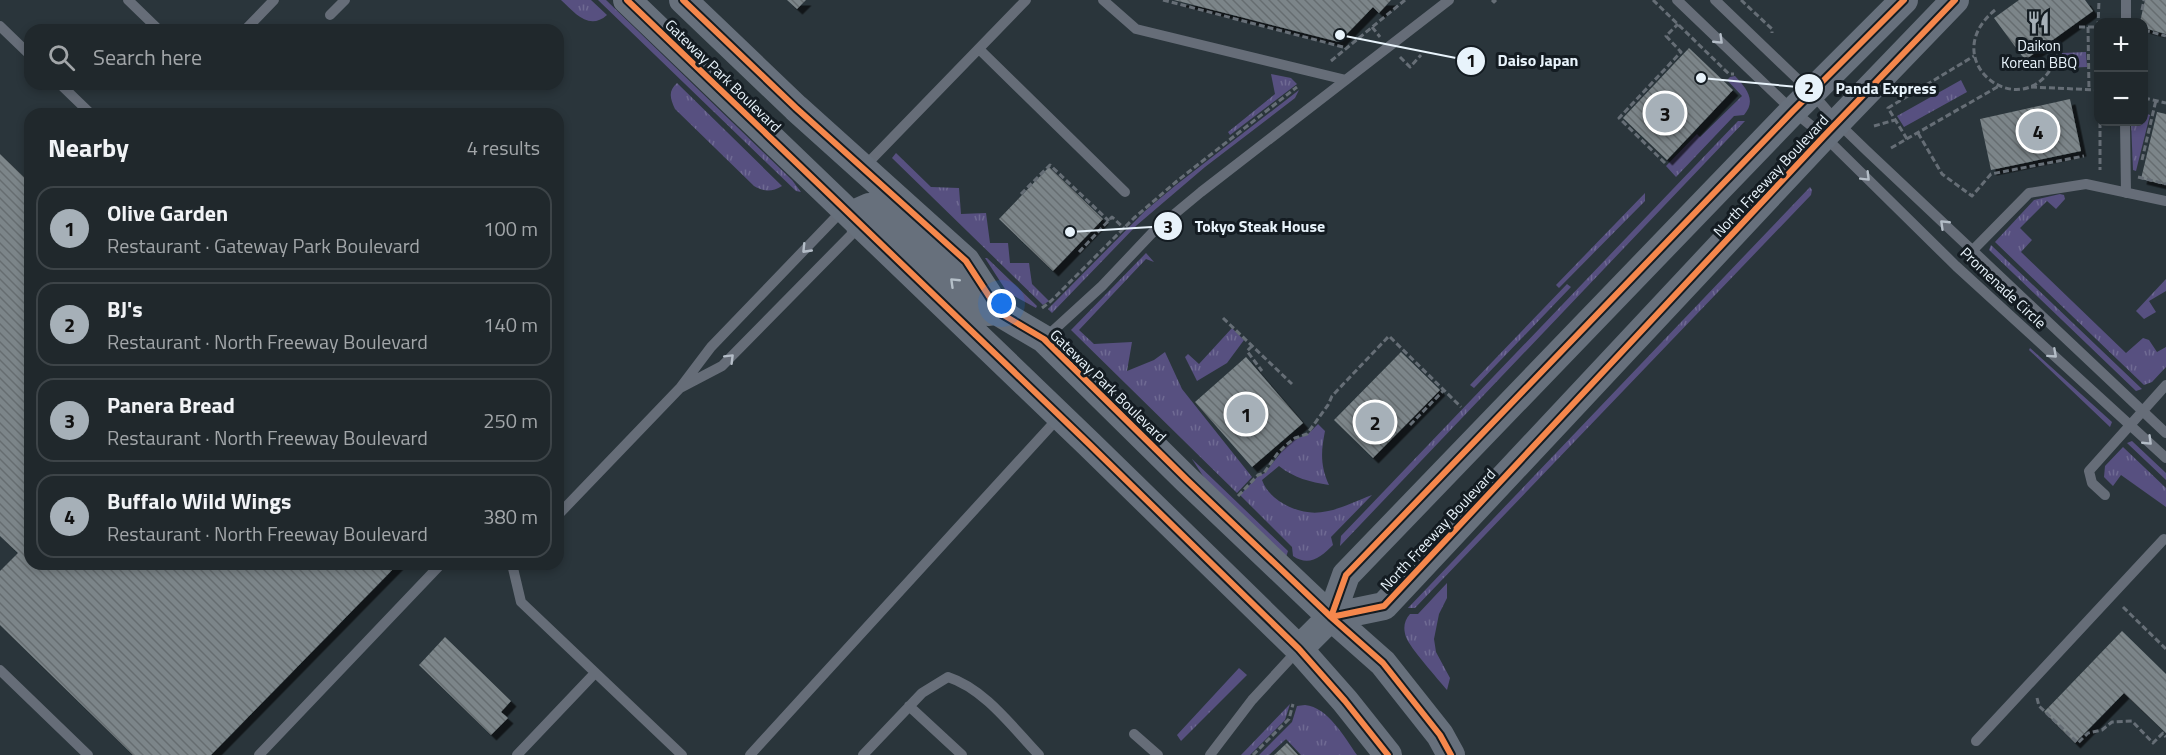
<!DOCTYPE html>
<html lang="en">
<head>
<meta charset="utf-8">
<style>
  :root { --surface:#20282c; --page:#2d3438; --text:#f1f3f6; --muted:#a2a6a9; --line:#3d4448; --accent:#a6b0b8 }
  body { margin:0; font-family:"Titillium Web",sans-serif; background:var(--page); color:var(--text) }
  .controls { position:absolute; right:18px; top:18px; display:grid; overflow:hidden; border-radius:12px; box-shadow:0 3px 9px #0003 }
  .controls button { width:54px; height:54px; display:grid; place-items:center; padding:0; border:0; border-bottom:2px solid var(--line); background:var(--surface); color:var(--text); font:30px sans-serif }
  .you { position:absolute; left:1002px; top:304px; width:21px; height:21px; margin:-15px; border:4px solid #fff; border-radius:50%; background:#1a73e8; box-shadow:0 0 0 9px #1a73e833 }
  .badge { display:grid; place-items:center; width:39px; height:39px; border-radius:50%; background:var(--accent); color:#111; font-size:20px; font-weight:700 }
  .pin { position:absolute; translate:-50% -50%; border:3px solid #fff; box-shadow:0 2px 6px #0006 }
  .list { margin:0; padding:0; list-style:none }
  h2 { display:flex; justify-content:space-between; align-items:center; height:78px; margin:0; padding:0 24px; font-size:26px }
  h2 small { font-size:20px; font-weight:400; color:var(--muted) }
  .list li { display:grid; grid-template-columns:39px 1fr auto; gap:18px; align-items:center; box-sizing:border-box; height:84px; margin:0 12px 12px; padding:0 12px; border:2px solid var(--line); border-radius:18px }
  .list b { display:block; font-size:22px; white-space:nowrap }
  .list p { margin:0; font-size:20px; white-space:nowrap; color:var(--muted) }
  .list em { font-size:20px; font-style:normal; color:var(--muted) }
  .icon { flex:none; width:33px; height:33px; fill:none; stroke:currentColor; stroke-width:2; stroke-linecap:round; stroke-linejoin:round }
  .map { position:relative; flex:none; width:2166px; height:755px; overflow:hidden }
  .search { position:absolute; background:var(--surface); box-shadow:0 3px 9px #0003; left:24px; top:24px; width:540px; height:66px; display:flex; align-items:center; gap:15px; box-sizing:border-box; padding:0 21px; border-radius:18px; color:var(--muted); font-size:22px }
  .panel { position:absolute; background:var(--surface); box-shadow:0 3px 9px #0003; left:24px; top:108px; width:540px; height:462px; border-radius:18px }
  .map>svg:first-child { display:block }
</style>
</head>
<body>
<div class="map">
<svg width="2166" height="755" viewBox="0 0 2166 755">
  <defs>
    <pattern id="grass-tufts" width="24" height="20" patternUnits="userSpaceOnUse" patternTransform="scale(1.5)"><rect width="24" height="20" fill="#575080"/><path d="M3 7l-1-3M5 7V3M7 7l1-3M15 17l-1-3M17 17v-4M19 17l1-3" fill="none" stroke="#6f6a93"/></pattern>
    <pattern id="building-back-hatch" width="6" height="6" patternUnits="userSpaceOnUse" patternTransform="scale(1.5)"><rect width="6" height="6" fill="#7b8589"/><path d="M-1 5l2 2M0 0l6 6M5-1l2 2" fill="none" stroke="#666d70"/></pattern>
    <filter id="shadow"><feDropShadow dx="5.5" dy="5.5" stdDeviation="0" flood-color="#0009"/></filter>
  </defs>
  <rect width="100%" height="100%" fill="#2a353b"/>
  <!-- grass -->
  <path fill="url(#grass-tufts)" d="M561,0H591L607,15C589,31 575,13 561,0Z
    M598,0H606L792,180L801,192L796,191Z
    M2086,52L2087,67L2062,68V53Z
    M1271,74L1291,78L1297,84L1230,135L1228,132L1275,94Z
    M1735,76C1746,88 1757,100 1744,115L1734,116L1676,177L1666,166L1697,134L1700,137L1742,96L1727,80L1730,77Z
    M1961,80L1967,92L1904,127L1897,116Z
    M677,83L782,186C772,192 764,192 754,186L675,109C670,98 668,91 677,83Z
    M1299,90L1295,98L1205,167L1137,225L1052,313L1048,309L1145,211L1176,185Z
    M2144,113L2150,115L2136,171L2133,170L2131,122H2144Z
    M1738,121H1745L1340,546L1341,536Z
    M896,153L931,187L959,188L961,214L986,213L990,243H1008L1010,263H1029L1032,284L1049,301L1043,305L892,158Z
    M1810,187L1812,190L1811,195L1415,608H1408Z
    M1645,193V201L1559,288L1556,285Z
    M2060,194L2064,195L2065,199L2056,209L2047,201L2020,228L2032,240L2021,252L2126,353L2143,338L2149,340L2157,352L2166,347V367L2152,382L2144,385L1995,242L2034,200Z
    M1991,245L2142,389L2136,391L1989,250Z
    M1146,253L1154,262L1146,259L1079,330L1094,344L1132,342L1127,371L1154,360L1165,352L1182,389L1252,477L1237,493L1071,330Z
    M985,258H987L1037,306L1036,308L1007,292Z
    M2166,279V291L2149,301L2156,312L2144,319L2136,311Z
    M1567,284L1571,287L1474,388L1470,385Z
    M1232,328L1244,340L1227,363L1197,381L1185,357L1188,354L1199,364Z
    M2030,348L2112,422L2110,427L2029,350Z
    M1318,424L1325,431C1321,451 1320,465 1329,485C1310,482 1294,478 1279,466L1262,480C1265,489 1271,495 1279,501C1315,524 1338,508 1372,495L1331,537L1333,545C1321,557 1309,567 1293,556L1292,547L1240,495L1258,476L1265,473L1286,446L1295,439L1307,435Z
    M2132,441L2166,473V480L2127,443Z
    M2123,447L2166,488V507L2121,475L2113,486L2104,477L2105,466Z
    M1192,459L1288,551L1286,557L1205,479Z
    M1447,583V598L1439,614L1434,639L1436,652L1450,678L1447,690C1438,679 1410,648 1406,637C1403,628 1404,621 1410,614H1418Z
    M1239,668L1247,675L1181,741L1177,735Z
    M1290,704L1285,720L1250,755H1241Z
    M1305,705C1328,707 1345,738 1357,755H1301L1286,739L1269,755H1259L1292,722L1297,706Z"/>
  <!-- building -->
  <path fill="url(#building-back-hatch)" filter="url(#shadow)" d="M787,0H806L797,9Z
    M1174,0H1391L1379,13L1373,7L1339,42Z
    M2019,0H2085L2093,11L2025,60L1994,18Z
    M2145,0H2166V34L2144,28V22H2140Z
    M1689,48L1733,90L1667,160L1623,118Z
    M2070,99L2081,151L1991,170L1980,119Z
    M2157,112L2166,114V185L2141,179Z
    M0,154L30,183V564H398L211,755H133L0,625V571L18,553L0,536Z
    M1049,167L1103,219L1053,271L999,219Z
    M1401,352L1440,390L1373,458L1334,420Z
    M1246,357L1303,423L1252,467L1195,402Z
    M2122,631L2166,674V733L2124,693L2075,743L2044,712Z
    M445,637L511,701L501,712L508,718L491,735L419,665Z
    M1287,743L1298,755H1274Z"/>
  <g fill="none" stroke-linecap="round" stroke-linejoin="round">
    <!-- path -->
    <path stroke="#666e76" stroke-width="3" stroke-dasharray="6 3" stroke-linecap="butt" d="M1163,0L1347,48
      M1492,0L1494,2L1496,0
      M1653,0L1729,74H1734
      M1741,0L1772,29V33
      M1995,10C1931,63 2030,133 2058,54
      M2142,10L2144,0
      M1372,27L1380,37
      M2079,27H2098
      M2088,27L2089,90
      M2098,27L2099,0
      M2144,30L2166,36
      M1400,57L1410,67L1421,55
      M1331,61L1405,0
      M2031,87L2098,90
      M2144,98L2166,103
      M2100,122V170
      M1874,126L1895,120
      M1918,133L1942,174L1972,196L1991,174L2084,156
      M1907,139L1888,108L1974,56
      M1891,148L1999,86
      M2142,160L2156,100
      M1665,163L1619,118L1681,52L1666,36L1678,24
      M2138,177L2166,184
      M1021,194L1050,165L1109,221
      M1079,252L1112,217L1124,228
      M1042,308L1051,301L1134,218L1177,181L1297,87
      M1223,318L1292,384
      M1252,346L1247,351L1262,371
      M1410,425L1444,390
      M1238,496L1258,475L1264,473L1277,454L1286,445L1295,438L1307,434L1328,405L1332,396L1389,336L1461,407
      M2123,607L2166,649
      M2037,698L2039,706L2078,743L2088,733L2102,730L2112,722L2132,721L2153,743L2163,733L2166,737
      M1253,755L1289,719L1293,704"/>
    <!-- lane -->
    <path stroke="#666d78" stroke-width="10" d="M128,0L159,30
      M1103,0L1136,29L1346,80
      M1677,0L1793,111L1824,136L1956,266L2166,458
      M1715,0L1812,93L1837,122L1867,151L2166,433
      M2126,0V22
      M330,15L345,0
      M0,26L30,55
      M245,30L274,0
      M979,49L1125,192
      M60,84L91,114
      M2125,122L2126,193
      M864,167L1026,0
      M1972,251L2029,193L2086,184L2166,201
      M1044,339L1102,286L1154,231L1201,192L1449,0
      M2105,495L2092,483L2089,471L2166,385
      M558,515L680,388L711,347L836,217L851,215L852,234L722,366L680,388
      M512,564L521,602L682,755
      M0,670L88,755
      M909,706L962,755
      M1134,734L1158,755
      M1976,741L2164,539
      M259,755L441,564
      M517,755L595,673
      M750,755L1060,416
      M863,755L922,693L948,677C985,689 1013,728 1039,755
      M1210,755L1252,700L1299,649"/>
    <!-- secondary -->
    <path stroke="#67707c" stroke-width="28" d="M627,0L1089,444L1299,649L1345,701L1388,755
      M683,0L796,108L966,261L1000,313L1044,339L1187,480L1331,617L1383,663L1440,735L1451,755
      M851,215L869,207L881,213L984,311L989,312
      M1331,617L1384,606L1824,136L1955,0
      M1299,649L1331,617L1346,575L1793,111L1904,0"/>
    <defs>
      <path id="cycleway" d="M627,0L1089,444L1299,649L1345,701L1388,755
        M683,0L796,108L966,261L1000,313L1044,339L1187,480L1331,617L1383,663L1440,735L1451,755
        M1331,617L1384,606L1824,136L1955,0
        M1331,617L1346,575L1793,111L1904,0"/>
    </defs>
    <!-- cycleway casing -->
    <use href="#cycleway" stroke="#141c22" stroke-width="10"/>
    <!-- cycleway -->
    <use href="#cycleway" stroke="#f5874c" stroke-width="6"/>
  </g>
  <!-- one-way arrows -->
  <defs><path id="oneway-chevron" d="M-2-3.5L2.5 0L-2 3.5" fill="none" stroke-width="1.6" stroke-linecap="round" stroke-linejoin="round" transform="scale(1.5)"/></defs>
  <g stroke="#b4bdc7">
    <use href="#oneway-chevron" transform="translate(1719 40) rotate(44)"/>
    <use href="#oneway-chevron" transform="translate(1866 177) rotate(45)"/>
    <use href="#oneway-chevron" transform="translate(1944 224) rotate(-136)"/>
    <use href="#oneway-chevron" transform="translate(806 249) rotate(134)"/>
    <use href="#oneway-chevron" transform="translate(2053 354) rotate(42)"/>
    <use href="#oneway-chevron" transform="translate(730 358) rotate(-45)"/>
    <use href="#oneway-chevron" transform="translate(2148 441) rotate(44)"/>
  </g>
  <use stroke="#b4bfc8" href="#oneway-chevron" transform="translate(954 282) rotate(-136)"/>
  <!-- icons -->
  <defs>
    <symbol id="restaurant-bare" viewBox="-9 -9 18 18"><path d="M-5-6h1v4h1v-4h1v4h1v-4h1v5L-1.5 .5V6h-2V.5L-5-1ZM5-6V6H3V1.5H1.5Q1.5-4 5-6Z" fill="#a6b0b8" stroke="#141c22" stroke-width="2.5" paint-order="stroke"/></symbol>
  </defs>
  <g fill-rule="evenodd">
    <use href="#restaurant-bare" x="2022" y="6" width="33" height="33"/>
  </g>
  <g text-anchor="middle" stroke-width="6" stroke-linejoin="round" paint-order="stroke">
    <!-- poi labels -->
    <g font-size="15" fill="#e8f3fb" stroke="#141c22">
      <text x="2039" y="51">Daikon<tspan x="2039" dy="17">Korean BBQ</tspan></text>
    </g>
    <!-- street labels -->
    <g font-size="15" fill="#e8f3fb" stroke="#141c22">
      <text transform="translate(723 76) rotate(44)" y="5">Gateway Park Boulevard</text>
      <text transform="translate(1771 176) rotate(-47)" y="5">North Freeway Boulevard</text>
      <text transform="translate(2003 288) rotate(43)" y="5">Promenade Circle</text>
      <text transform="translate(1108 386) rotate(44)" y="5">Gateway Park Boulevard</text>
      <text transform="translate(1438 530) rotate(-47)" y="5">North Freeway Boulevard</text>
    </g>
  </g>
  <!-- callouts -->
  <path fill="none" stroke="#e8f3fb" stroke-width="2" d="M1340 35L1471 61M1701 78L1809 88M1070 232L1168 226"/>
  <g fill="#e8f3fb" stroke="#141c22" stroke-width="2">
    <circle cx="1340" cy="35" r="6"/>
    <circle cx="1701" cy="78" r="6"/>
    <circle cx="1070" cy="232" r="6"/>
    <circle cx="1471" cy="61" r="15"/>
    <circle cx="1809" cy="88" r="15"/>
    <circle cx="1168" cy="226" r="15"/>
  </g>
  <g font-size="18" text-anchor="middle" font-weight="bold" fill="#111">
    <text x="1471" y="67">1</text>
    <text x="1809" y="94">2</text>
    <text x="1168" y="233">3</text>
  </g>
  <g font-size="16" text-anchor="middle" font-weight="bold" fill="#e8f3fb" stroke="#141c22" stroke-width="6" stroke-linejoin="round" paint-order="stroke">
    <text x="1538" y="66">Daiso Japan</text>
    <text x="1886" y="94">Panda Express</text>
    <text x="1260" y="232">Tokyo Steak House</text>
  </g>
</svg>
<div class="controls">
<button>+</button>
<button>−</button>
</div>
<div class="you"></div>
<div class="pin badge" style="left:1246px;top:414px">1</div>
<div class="pin badge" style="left:1375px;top:422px">2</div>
<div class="pin badge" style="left:1665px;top:113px">3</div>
<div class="pin badge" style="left:2038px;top:131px">4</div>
<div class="search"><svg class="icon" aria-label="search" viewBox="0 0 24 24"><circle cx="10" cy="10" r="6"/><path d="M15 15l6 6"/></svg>Search here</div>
<section class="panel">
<h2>Nearby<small>4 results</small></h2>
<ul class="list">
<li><span class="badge">1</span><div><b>Olive Garden</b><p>Restaurant · Gateway Park Boulevard</p></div><em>100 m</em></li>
<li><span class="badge">2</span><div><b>BJ's</b><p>Restaurant · North Freeway Boulevard</p></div><em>140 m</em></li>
<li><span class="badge">3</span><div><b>Panera Bread</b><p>Restaurant · North Freeway Boulevard</p></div><em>250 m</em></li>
<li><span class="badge">4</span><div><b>Buffalo Wild Wings</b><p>Restaurant · North Freeway Boulevard</p></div><em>380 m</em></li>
</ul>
</section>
</div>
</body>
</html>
